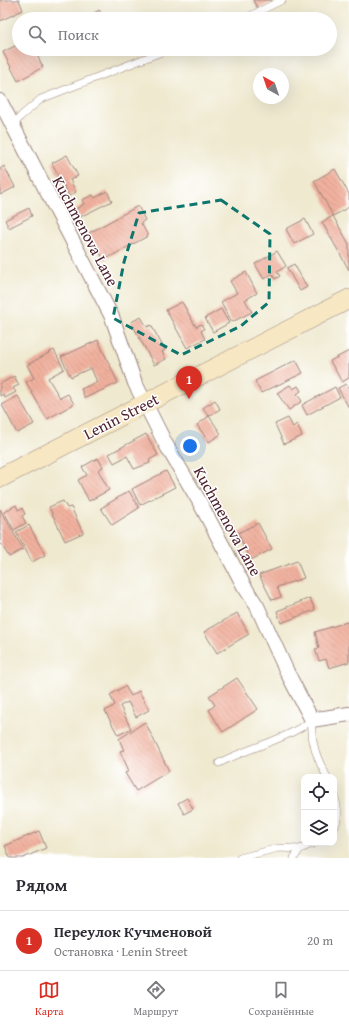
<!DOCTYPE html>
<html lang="ru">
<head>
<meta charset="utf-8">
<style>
  :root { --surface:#fff; --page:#f2f2f3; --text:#2b2b33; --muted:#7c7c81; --line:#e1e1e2; --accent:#d93025 }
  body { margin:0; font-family:"Gentium Book Plus",serif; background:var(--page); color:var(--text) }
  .controls { position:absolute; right:12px; bottom:12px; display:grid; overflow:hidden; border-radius:8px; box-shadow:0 4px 16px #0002 }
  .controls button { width:36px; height:36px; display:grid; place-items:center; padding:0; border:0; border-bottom:1px solid var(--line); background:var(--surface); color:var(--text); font:20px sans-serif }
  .compass { position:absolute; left:253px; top:68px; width:36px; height:36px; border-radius:50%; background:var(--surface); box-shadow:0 4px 16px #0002; rotate:320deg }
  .you { position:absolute; left:190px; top:446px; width:14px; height:14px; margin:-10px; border:3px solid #fff; border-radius:50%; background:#1a73e8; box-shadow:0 0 0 6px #1a73e833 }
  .badge { display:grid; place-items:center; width:26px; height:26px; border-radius:50%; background:var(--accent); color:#fff; font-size:13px; font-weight:700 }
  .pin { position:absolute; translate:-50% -33px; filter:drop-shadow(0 1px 2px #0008) }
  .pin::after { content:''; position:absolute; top:21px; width:14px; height:12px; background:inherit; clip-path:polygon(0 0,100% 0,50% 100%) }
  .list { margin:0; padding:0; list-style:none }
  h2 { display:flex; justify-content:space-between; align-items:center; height:52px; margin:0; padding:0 16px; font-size:17px }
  h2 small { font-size:13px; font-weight:400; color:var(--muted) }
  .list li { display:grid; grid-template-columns:26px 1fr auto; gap:12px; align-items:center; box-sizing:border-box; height:60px; padding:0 16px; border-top:1px solid var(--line) }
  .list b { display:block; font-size:15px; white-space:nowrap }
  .list p { margin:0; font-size:13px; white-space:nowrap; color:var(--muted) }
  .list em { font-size:13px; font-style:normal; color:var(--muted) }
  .icon { flex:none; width:22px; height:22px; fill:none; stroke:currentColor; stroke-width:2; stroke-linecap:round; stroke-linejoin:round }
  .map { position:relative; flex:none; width:349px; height:858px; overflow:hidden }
  .search { position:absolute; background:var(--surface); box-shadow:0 4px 16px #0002; left:12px; right:12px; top:12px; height:44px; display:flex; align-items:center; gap:10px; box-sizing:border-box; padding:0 14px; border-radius:22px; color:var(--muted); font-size:15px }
  .sheet { height:112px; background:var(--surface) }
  nav { display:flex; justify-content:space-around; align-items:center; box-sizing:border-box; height:56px; border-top:1px solid var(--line); background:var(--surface); font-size:11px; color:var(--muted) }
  nav a { display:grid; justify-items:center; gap:2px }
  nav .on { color:var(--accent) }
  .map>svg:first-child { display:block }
</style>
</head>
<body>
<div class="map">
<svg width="349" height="858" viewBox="0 0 349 858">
  <defs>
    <pattern id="building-back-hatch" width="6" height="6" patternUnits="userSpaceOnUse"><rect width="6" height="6" fill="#f1b19e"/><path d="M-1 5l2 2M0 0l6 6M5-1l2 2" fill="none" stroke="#d09888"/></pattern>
  </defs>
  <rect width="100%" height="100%" fill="#fff"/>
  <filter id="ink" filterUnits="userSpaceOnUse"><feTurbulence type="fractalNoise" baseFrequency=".025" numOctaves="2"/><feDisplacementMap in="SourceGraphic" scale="8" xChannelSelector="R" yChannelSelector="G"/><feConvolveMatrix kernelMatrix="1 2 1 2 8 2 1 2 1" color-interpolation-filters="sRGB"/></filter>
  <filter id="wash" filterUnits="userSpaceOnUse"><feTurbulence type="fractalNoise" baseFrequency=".012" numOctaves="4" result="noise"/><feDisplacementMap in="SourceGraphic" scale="16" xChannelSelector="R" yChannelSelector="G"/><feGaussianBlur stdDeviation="0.9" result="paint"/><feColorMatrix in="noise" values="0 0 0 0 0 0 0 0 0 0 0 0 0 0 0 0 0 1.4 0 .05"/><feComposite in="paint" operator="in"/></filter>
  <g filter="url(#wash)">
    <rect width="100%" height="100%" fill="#efe9cf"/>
    <g id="blocks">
      <!-- building -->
      <path fill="url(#building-back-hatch)" d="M0,0H19L23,10L0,21Z
        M253,0H271V2L258,9Z
        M99,10L104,18L107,16L109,19H85Z
        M41,12L44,19H27Z
        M19,44V49H34L43,67L18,81L3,52Z
        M67,155L78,176L70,180L76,192L69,196L52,163Z
        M4,166L15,187L0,195V169Z
        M335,169L349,194V207L333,216L349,244V270L322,222L333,216L314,181Z
        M107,191L112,201L80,217L76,209L84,204L82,200L93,195L95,198Z
        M138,206L145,220L141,223L148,236L104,260L89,233Z
        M29,208L32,216L9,228L5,220Z
        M305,219L313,234L294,244L286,229Z
        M277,251L286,266L277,272L280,276L275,279L272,274L264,279L255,264Z
        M294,264L307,287L300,291L287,268Z
        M246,272L257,293L245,300L252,312L232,322L221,302L237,293L230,281Z
        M182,302L196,327L201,324L204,329L201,331L205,339L187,348L166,310Z
        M221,309L229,323L213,332L205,318Z
        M141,317L147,327L151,325L165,350L162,352L166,359L154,365L131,322Z
        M98,340L118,383L85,398L81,389L97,382L91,368L71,377L61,357Z
        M54,350L64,369L48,378L60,398L68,394L74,404L47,419L26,382L34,378L27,365Z
        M349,351V378L342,382L330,361Z
        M296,360L303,373L261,393L255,381Z
        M14,376L19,385L13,388L16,392L5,398L3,394L0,396V384Z
        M346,384L349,389V408L338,388Z
        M290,385L293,389L298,386L301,391L297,394L302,401L289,410L277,393Z
        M335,387L340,397L307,415L302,405Z
        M18,396L34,424L17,433L2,405Z
        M215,400L220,409L209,416L221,434L209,442L197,425L209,416L203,408Z
        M288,418L293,427L297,424L302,436L284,444L275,424Z
        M146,434L158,455L149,460L150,463L134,469L127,456L114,463L109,454Z
        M98,458L103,467L98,470L109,490L89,501L78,480L87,475L82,467Z
        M166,471L175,487L140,505L132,489Z
        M129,491L139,508L112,525L101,508Z
        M63,501L67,508L71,507L83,533L65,541L49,507Z
        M16,505L18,510L22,508L25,514L22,516L26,523L14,530L4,512Z
        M0,509L23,549L9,557L0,542Z
        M258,523L272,549L251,560L238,533Z
        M29,525L45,555L32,562L16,532Z
        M297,561L304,578L277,587L281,597L272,600L259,575Z
        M310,598L315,610L281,623L277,611Z
        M237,613L249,634L217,653L204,632Z
        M347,622L349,629V662L329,668L326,659L319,661L315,649L319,648L315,632Z
        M237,678L258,709L223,732L209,710L215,705L209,696Z
        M125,686L131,696L139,691L149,710L136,717L128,702L120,706L131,729L118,735L105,711L115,705L110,695Z
        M145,722L169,771L136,791L125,773L129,771L120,751L124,750L119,739Z
        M187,798L193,809L184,814L178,803Z
        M39,831L46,848L23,858H10L5,846Z"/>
    </g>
  </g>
  <g filter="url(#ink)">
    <use href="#blocks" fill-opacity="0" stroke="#9c847d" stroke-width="1"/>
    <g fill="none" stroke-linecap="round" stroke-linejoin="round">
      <defs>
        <path id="lane" d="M244,19L282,0
          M12,127L21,116L41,99L169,49
          M312,720C310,741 317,759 327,777
          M219,763C250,747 284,741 312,720
          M334,795C338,806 339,818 334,829
          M240,858L278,848L300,849L315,843
          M294,858L300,849"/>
        <path id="street" d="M0,101L112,317L135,383L165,443L199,501L244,586L257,606L287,672L312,720L349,714"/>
        <path id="secondary" d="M0,478L349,299"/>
      </defs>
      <!-- lane casing -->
      <use href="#lane" stroke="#9c847d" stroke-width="8"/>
      <!-- street casing -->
      <use href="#street" stroke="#9c847d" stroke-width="16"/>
      <!-- secondary casing -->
      <use href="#secondary" stroke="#9c847d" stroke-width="20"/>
      <!-- lane -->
      <use href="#lane" stroke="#fff" stroke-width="7"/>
      <!-- street -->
      <use href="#street" stroke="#fff" stroke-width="14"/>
      <!-- secondary -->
      <use href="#secondary" stroke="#f7e8c3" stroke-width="19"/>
    </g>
  </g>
  <!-- marked area -->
  <path fill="none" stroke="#0f766e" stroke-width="3" stroke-dasharray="8 5" stroke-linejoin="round" d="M221,200L270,234L269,302L241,326L181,355L113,318L124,262L139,213Z"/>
  <g text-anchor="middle" stroke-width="3" stroke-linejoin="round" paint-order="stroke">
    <!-- street labels -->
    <g font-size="16" fill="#4a1f2b" stroke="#fff">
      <text transform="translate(86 231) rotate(62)" y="6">Kuchmenova Lane</text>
      <text transform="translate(121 416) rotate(-27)" y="6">Lenin Street</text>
      <text transform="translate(228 521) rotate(61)" y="6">Kuchmenova Lane</text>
    </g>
  </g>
</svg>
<div class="controls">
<button><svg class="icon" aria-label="locate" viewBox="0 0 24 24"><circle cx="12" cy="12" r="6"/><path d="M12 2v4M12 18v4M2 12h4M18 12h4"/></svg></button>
<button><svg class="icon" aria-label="layers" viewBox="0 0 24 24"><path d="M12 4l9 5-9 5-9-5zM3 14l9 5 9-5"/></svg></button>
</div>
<svg class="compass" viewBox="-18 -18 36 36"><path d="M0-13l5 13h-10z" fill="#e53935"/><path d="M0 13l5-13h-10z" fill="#7c7c81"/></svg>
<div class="you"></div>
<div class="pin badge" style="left:189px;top:399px">1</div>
<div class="search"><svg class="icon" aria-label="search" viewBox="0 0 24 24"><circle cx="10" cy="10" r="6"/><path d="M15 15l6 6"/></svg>Поиск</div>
</div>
<section class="sheet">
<h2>Рядом<small></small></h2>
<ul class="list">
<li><span class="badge">1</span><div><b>Переулок Кучменовой</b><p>Остановка · Lenin Street</p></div><em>20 m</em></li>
</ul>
</section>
<nav>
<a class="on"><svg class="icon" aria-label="map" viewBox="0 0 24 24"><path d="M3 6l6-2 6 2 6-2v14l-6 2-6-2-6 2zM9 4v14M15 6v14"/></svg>Карта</a>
<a><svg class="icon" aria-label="directions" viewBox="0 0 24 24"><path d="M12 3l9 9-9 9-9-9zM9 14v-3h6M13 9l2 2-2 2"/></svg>Маршрут</a>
<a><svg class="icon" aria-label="saved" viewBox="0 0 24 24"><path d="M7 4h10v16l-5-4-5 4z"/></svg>Сохранённые</a>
</nav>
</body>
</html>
